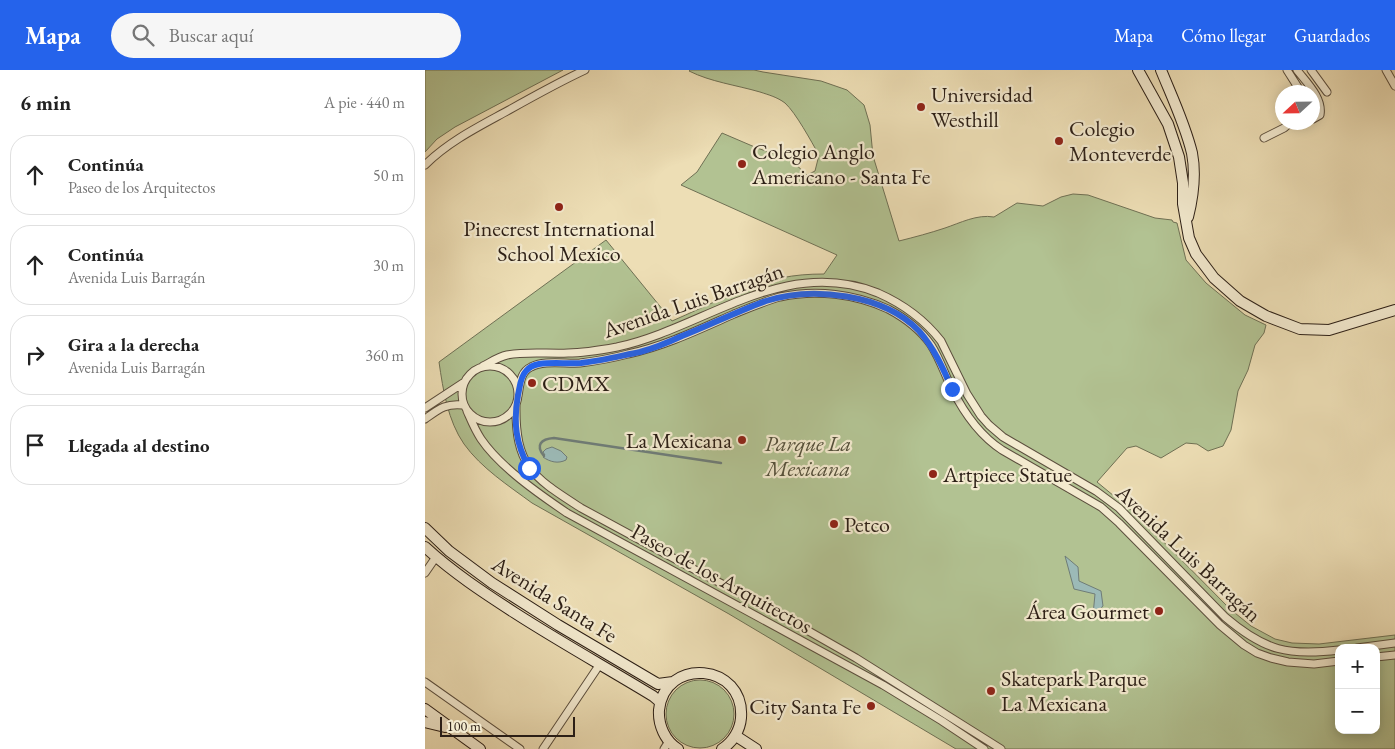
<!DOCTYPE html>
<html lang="es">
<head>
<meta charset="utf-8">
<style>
  :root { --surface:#fff; --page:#f6f6f6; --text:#222; --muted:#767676; --line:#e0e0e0; --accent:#2563eb }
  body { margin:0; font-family:"EB Garamond",serif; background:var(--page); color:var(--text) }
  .controls { position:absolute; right:15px; bottom:15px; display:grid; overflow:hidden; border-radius:10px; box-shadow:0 2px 12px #0003 }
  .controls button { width:45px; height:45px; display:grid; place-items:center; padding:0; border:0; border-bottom:1px solid var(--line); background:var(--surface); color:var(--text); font:25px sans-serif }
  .compass { position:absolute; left:850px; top:15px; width:45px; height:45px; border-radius:50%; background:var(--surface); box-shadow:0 2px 12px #0003; rotate:248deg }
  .scale { position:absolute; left:15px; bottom:12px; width:135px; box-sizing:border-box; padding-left:5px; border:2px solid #2c1f16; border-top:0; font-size:14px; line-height:18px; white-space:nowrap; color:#2c1f16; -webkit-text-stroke:4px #f3eacf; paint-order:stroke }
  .stop { position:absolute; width:15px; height:15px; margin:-11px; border:4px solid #2563eb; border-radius:50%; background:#fff }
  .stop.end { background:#2563eb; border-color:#fff; box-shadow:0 1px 5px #0008 }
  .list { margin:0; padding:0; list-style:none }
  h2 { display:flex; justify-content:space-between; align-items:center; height:65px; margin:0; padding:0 20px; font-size:21px }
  h2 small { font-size:16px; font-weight:400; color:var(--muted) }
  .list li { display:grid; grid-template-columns:32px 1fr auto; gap:15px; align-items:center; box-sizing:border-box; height:80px; margin:0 10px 10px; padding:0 10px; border:1px solid var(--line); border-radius:20px }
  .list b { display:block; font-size:19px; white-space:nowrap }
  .list p { margin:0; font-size:16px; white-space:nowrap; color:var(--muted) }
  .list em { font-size:16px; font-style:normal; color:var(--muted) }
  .icon { flex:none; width:28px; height:28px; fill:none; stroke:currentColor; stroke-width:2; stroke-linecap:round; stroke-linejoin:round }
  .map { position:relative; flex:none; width:970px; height:679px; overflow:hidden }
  header { display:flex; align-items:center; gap:30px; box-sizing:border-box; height:70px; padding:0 25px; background:var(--accent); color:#fff }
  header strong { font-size:24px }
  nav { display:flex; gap:28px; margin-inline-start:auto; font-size:18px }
  .search { width:350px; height:45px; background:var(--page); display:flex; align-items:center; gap:12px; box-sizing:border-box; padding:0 18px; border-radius:28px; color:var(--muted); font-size:19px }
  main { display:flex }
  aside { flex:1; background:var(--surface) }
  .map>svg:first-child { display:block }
</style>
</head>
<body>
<header>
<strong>Mapa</strong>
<div class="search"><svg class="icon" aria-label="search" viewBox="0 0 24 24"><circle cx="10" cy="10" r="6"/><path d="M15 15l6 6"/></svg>Buscar aquí</div>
<nav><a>Mapa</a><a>Cómo llegar</a><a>Guardados</a></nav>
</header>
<main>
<aside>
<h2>6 min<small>A pie · 440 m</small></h2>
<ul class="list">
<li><svg class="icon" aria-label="ahead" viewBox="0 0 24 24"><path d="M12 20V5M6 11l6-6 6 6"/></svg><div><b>Continúa</b><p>Paseo de los Arquitectos</p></div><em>50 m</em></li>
<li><svg class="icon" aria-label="ahead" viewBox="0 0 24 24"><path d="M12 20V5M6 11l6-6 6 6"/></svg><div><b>Continúa</b><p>Avenida Luis Barragán</p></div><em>30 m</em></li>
<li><svg class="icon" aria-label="right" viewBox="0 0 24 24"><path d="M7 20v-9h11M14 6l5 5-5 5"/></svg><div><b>Gira a la derecha</b><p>Avenida Luis Barragán</p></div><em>360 m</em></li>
<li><svg class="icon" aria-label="arrive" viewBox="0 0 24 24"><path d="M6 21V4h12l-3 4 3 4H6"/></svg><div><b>Llegada al destino</b></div></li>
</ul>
</aside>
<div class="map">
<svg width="970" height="679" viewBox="0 0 970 679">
  <rect width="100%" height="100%" fill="#eddeb5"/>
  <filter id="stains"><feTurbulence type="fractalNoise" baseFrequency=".004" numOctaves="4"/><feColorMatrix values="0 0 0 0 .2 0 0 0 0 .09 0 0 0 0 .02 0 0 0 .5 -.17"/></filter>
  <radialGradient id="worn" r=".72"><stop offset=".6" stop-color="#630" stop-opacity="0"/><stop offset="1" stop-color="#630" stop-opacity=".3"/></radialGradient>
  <!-- green -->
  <path fill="#b2c292" stroke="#6f7054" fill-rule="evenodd" d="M0,0H138L30,57L12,69L0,82Z
    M265,0H329L338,2L396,11L422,20L439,35L445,55L448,86L474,171C490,167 505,163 520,158C535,153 552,144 569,147L592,133L618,136L636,127L648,124L663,125L730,148L747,150L748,152L752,153L761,190L781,213L820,245L841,255L839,263L830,275L823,300L813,321L806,360L798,376L783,381L772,374L761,373L736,388L711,376L702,378L672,412L712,445L805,539L826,556L850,569L867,573L894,574L970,565V679H531L304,544L107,433C84,416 56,398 39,374C23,351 18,320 14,292L181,170L247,251C282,236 319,216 356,208C370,205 384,204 399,204L412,185L256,115L272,102L297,63L332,78L365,89L382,105L390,101L394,85C386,71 371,43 360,33C352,27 344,25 335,22C311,15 286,12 264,1ZM914,578H951V660H914Z
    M241 644a34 34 0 1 1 68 0a34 34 0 1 1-68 0Z"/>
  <!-- water -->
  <path fill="#9cbab7" stroke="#6f7c77" d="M127,377L136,381L142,387L141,390C133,394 125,392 118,387L120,385L118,382L121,379Z
    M640,486L653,497L654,511L676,521L678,536L668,545L670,524L649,519Z"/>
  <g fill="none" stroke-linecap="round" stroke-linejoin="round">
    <!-- stream -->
    <path stroke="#6f7c77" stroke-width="2.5" d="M119,386C110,375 116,369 129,368L296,393"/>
    <defs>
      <path id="street" d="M862,0L876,22
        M872,0C882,13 898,28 895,45L888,49
        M886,0L902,22
        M961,0L970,16
        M839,68L859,58L866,52
        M0,95C24,71 55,56 84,40C109,26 134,12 160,0
        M37 324a28 28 0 1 1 56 0a28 28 0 1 1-56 0Z
        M58,296C66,292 73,287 82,285C101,281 124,284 143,283C159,283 176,280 192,277C280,258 358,185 453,223C478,234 499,249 516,271L542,324L556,346L564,355L578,367L671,421L694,438L800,547C840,581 863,586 914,580
        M93,326C95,315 95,302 106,297C118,290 141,294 155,293C171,291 188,288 203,284C240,276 275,259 309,244C324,238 340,231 355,227C391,219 430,224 463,239C480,248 495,259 506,275C515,289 520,305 527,319C539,343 554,365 577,380L676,437L694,453L795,555L819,575L832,583L846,588L863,592L889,594L914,591
        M91,335C90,397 108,407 156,438L274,502L336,534L431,588L576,679
        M0,338L38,313
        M42,341C46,350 50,360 56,369C75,397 114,424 142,443L458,615L517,651L559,679
        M0,349C14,339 21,333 38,335
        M0,503L11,487
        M932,578L970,573
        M951,587L970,585
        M0,612L95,679
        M118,679L175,594
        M239,679L244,671"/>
      <path id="secondary" d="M713,0L743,54L754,87L758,113V134L764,168L771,184L789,208L815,231L841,246L875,259L904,260L970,240
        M736,0C747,27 760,54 767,83C771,104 768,127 763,147
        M0,458L24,481L67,513L133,555L233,614L248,612
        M0,477C27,502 59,523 90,543C135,572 182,598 228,626L235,632
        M0,639L55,679
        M0,652L20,657
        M311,666L331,679
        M253,679C240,671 233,655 234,640C240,586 320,593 316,648C315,660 308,672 297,679"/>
    </defs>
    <!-- street casing -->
    <use href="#street" stroke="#5c4f3e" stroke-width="9"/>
    <!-- secondary casing -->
    <use href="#secondary" stroke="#2c1f16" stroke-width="12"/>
    <!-- street -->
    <use href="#street" stroke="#f3eacf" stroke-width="7"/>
    <!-- secondary -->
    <use href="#secondary" stroke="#f3eacf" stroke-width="10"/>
  </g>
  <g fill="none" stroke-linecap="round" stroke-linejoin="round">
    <!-- route -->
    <path stroke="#2563eb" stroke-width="6" d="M104,398C91,374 88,353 93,325C95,317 95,307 101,301C104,297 109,295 114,294C128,292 142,294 156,293C176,291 195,286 215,282C230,278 244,272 257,266C285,255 313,241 341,231C387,216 459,224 494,261C509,278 518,298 527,319"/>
  </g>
  <!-- markers -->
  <g fill="#8f2418" stroke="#f3eacf" stroke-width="2">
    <circle cx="496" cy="37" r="5"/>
    <circle cx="634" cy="71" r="5"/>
    <circle cx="317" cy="94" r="5"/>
    <circle cx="134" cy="137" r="5"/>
    <circle cx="107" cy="313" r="5"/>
    <circle cx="317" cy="370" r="5"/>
    <circle cx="508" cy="404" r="5"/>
    <circle cx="409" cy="454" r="5"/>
    <circle cx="734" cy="541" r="5"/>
    <circle cx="566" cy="621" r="5"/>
    <circle cx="446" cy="636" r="5"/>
  </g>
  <g text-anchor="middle" stroke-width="4.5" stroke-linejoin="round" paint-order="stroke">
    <!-- poi labels -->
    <g font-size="22" fill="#2c1f16" stroke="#f3eacf" text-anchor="start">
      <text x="506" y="32">Universidad<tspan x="506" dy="25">Westhill</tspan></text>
      <text x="644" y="66">Colegio<tspan x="644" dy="25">Monteverde</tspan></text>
      <text x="327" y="89">Colegio Anglo<tspan x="327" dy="25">Americano - Santa Fe</tspan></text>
      <text x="134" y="166" text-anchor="middle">Pinecrest International<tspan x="134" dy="25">School Mexico</tspan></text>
      <text x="117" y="321">CDMX</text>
      <text x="307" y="378" text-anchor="end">La Mexicana</text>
      <text x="518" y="412">Artpiece Statue</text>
      <text x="419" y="462">Petco</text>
      <text x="724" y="549" text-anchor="end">Área Gourmet</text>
      <text x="576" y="616">Skatepark Parque<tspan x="576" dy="25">La Mexicana</tspan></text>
      <text x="436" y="644" text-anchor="end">City Santa Fe</text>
    </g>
    <!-- street labels -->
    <g font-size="22" fill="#2c1f16" stroke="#f3eacf">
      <text transform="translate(268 230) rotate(-19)" y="8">Avenida Luis Barragán</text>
      <text transform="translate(764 483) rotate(43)" y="8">Avenida Luis Barragán</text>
      <text transform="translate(297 508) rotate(29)" y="8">Paseo de los Arquitectos</text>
      <text transform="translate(130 529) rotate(32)" y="8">Avenida Santa Fe</text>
    </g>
    <!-- park labels -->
    <g font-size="22" font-style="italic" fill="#54503b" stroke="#f3eacf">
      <text x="383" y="381">Parque La<tspan x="383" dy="25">Mexicana</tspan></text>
    </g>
  </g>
  <rect width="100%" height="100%" filter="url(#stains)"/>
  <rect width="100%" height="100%" fill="url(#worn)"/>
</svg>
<div class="controls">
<button>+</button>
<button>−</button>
</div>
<svg class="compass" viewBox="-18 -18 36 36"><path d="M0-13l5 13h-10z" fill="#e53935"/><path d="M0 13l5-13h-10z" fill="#767676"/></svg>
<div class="scale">100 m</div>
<div class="stop" style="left:104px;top:398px"></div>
<div class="stop end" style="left:527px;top:319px"></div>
</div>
</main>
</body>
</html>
